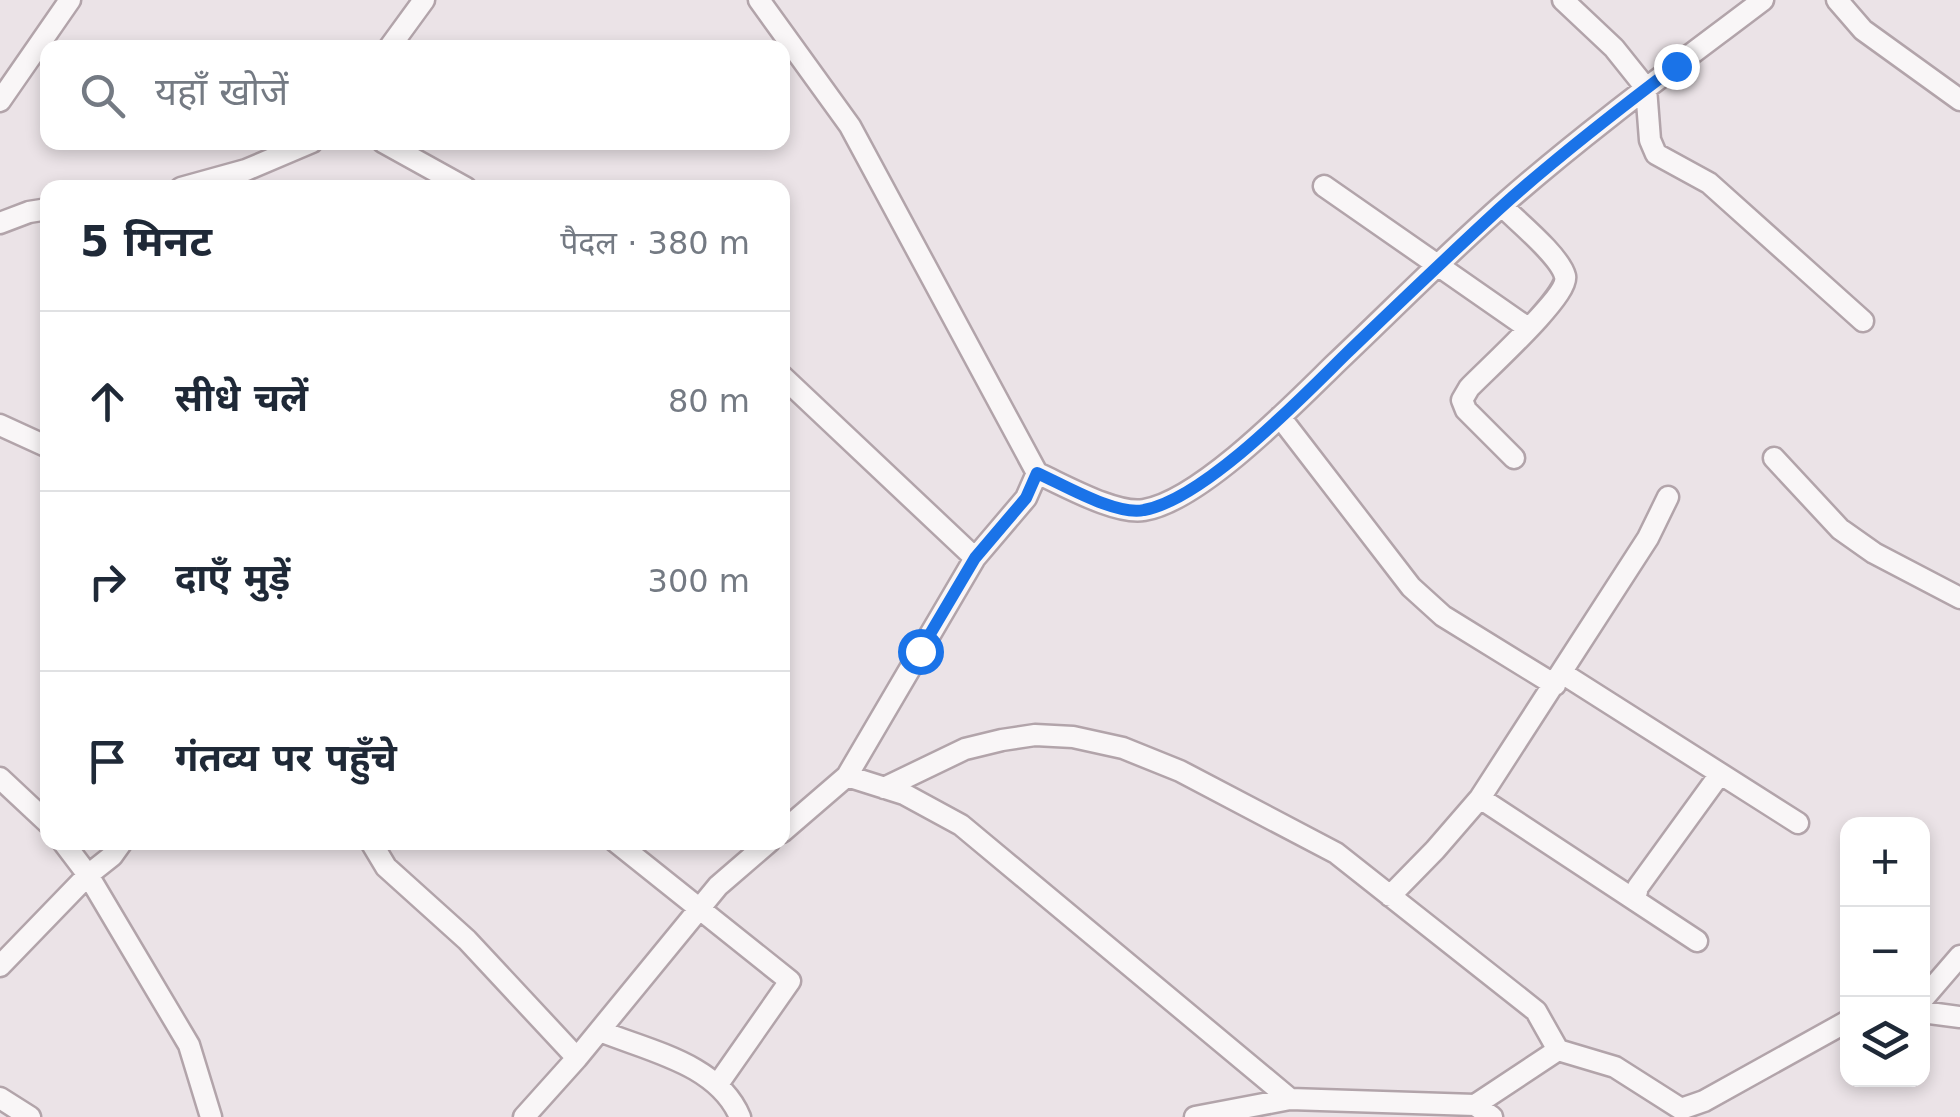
<!DOCTYPE html>
<html lang="hi">
<head>
<meta charset="utf-8">
<style>
  :root { --surface:#fff; --page:#f2f2f3; --text:#1f2937; --muted:#747a83; --line:#e0e1e3 }
  body { margin:0; font-family:"DejaVu Sans","Noto Sans Devanagari",sans-serif; background:var(--page); color:var(--text) }
  .controls { position:absolute; right:30px; bottom:30px; display:grid; overflow:hidden; border-radius:20px; box-shadow:0 5px 15px #0003 }
  .controls button { width:90px; height:90px; display:grid; place-items:center; padding:0; border:0; border-bottom:2px solid var(--line); background:var(--surface); color:var(--text); font:50px sans-serif }
  .stop { position:absolute; width:30px; height:30px; margin:-22px; border:8px solid #1a73e8; border-radius:50%; background:#fff }
  .stop.end { background:#1a73e8; border-color:#fff; box-shadow:0 2px 10px #0008 }
  .list { margin:0; padding:0; list-style:none }
  h2 { display:flex; justify-content:space-between; align-items:center; height:130px; margin:0; padding:0 40px; font-size:42px }
  h2 small { font-size:32px; font-weight:400; color:var(--muted) }
  .list li { display:grid; grid-template-columns:65px 1fr auto; gap:30px; align-items:center; box-sizing:border-box; height:180px; padding:0 40px; border-top:2px solid var(--line) }
  .list b { display:block; font-size:38px; white-space:nowrap }
  .list em { font-size:32px; font-style:normal; color:var(--muted) }
  .icon { flex:none; width:55px; height:55px; fill:none; stroke:currentColor; stroke-width:2; stroke-linecap:round; stroke-linejoin:round }
  .map { position:relative; flex:none; width:1960px; height:1117px; overflow:hidden }
  .search { position:absolute; background:var(--surface); box-shadow:0 5px 15px #0003; left:40px; top:40px; width:750px; height:110px; display:flex; align-items:center; gap:25px; box-sizing:border-box; padding:0 35px; border-radius:20px; color:var(--muted); font-size:38px }
  .panel { position:absolute; background:var(--surface); box-shadow:0 5px 15px #0003; left:40px; top:180px; width:750px; height:670px; border-radius:20px }
  .map>svg:first-child { display:block }
</style>
</head>
<body>
<div class="map">
<svg width="1960" height="1117" viewBox="0 0 1960 1117">
  <rect width="100%" height="100%" fill="#ebe3e7"/>
  <g fill="none" stroke-linecap="round" stroke-linejoin="round">
    <defs>
      <path id="minor" d="M759,0L850,126L1037,473L1026,498L975,558L847,776
        M1563,0L1614,48L1646,88L1650,140L1656,154L1709,183L1863,321
        M1837,0L1863,30L1960,100
        M389,48L424,0
        M0,101L70,0
        M383,142L466,188
        M1324,186L1528,328
        M181,188L246,170L312,142
        M1502,206C1517,221 1560,256 1565,276C1570,295 1485,371 1469,388L1462,400L1466,410L1514,458
        M0,223L29,212L48,209
        M782,376L975,558
        M1280,417L1411,587L1443,616L1555,685
        M0,425L48,447
        M1774,458L1840,529L1874,553L1960,598
        M1037,473C1064,485 1116,515 1144,510C1200,501 1293,405 1335,364C1392,310 1447,254 1506,202C1588,130 1676,66 1763,0
        M1562,673L1798,823
        M0,778L48,823
        M884,788L965,749L1002,740L1035,735L1073,737L1123,748L1180,771L1336,853L1536,1011L1558,1050
        M1480,798L1697,941
        M782,832L847,776L904,794L961,825L1290,1099L1475,1105L1492,1117
        M63,842L88,875L189,1045L211,1117
        M371,842L386,867L467,940L577,1058
        M616,842L790,981L718,1084
        M1390,896L1435,850L1480,798L1648,538L1668,497
        M1635,899L1638,887L1720,774
        M0,966L88,875L112,856L122,842
        M1922,1000L1960,956
        M1922,1012L1960,1017
        M600,1031C649,1051 718,1064 740,1117
        M0,1098L30,1117
        M1475,1105L1558,1050L1615,1067L1681,1109L1704,1101L1848,1021
        M524,1117L577,1058L718,886L769,842
        M1195,1117L1290,1099"/>
    </defs>
    <!-- minor casing -->
    <use href="#minor" stroke="#b2a4aa" stroke-width="25"/>
    <!-- minor -->
    <use href="#minor" stroke="#f9f6f7" stroke-width="20"/>
  </g>
  <g fill="none" stroke-linecap="round" stroke-linejoin="round">
    <!-- route -->
    <path stroke="#1a73e8" stroke-width="12" d="M920,651L975,558L1026,498L1037,473C1064,485 1116,516 1144,510C1205,499 1303,396 1348,352C1397,305 1447,257 1498,210C1554,159 1615,112 1676,66"/>
  </g>
</svg>
<div class="controls">
<button>+</button>
<button>−</button>
<button><svg class="icon" aria-label="layers" viewBox="0 0 24 24"><path d="M12 4l9 5-9 5-9-5zM3 14l9 5 9-5"/></svg></button>
</div>
<div class="stop" style="left:920px;top:651px"></div>
<div class="stop end" style="left:1676px;top:66px"></div>
<div class="search"><svg class="icon" aria-label="search" viewBox="0 0 24 24"><circle cx="10" cy="10" r="6"/><path d="M15 15l6 6"/></svg>यहाँ खोजें</div>
<section class="panel">
<h2>5 मिनट<small>पैदल · 380 m</small></h2>
<ul class="list">
<li><svg class="icon" aria-label="ahead" viewBox="0 0 24 24"><path d="M12 20V5M6 11l6-6 6 6"/></svg><div><b>सीधे चलें</b></div><em>80 m</em></li>
<li><svg class="icon" aria-label="right" viewBox="0 0 24 24"><path d="M7 20v-9h11M14 6l5 5-5 5"/></svg><div><b>दाएँ मुड़ें</b></div><em>300 m</em></li>
<li><svg class="icon" aria-label="arrive" viewBox="0 0 24 24"><path d="M6 21V4h12l-3 4 3 4H6"/></svg><div><b>गंतव्य पर पहुँचे</b></div></li>
</ul>
</section>
</div>
</body>
</html>
